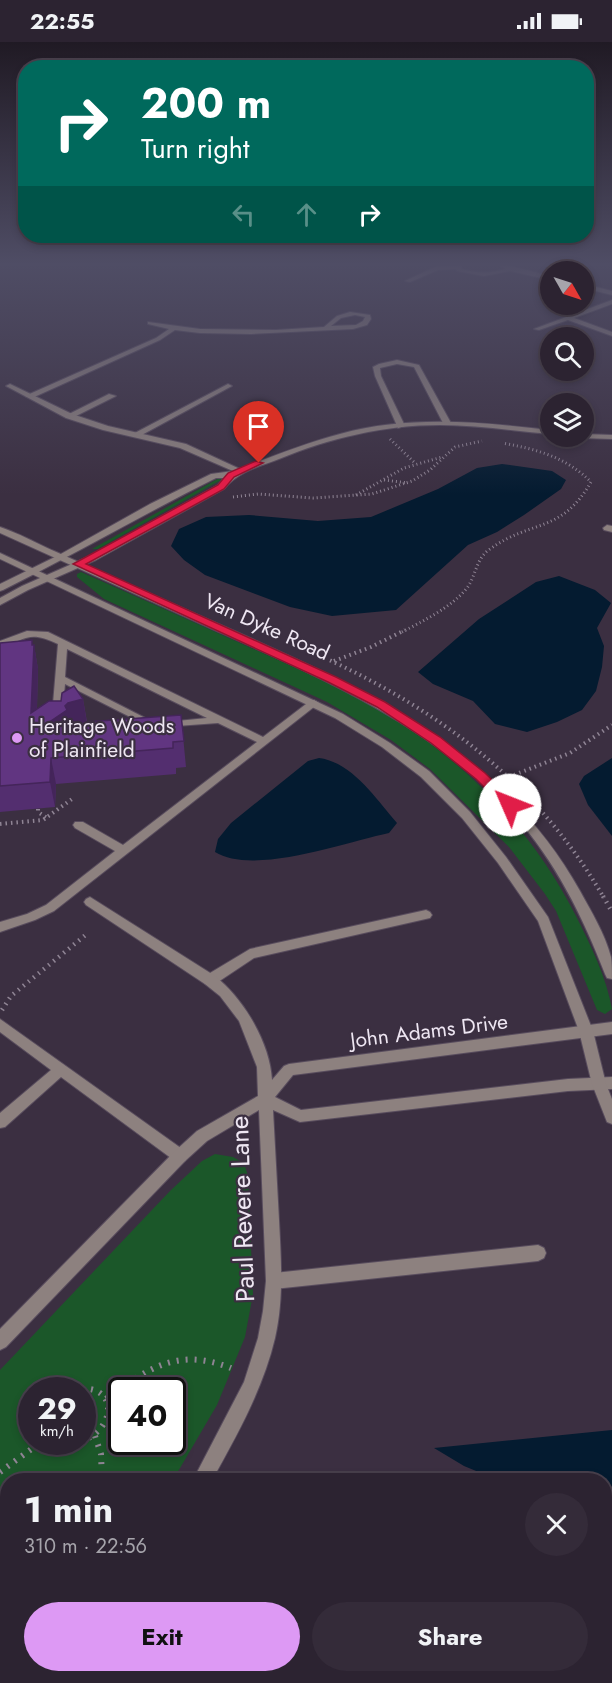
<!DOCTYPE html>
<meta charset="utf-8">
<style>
:root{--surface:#2c2331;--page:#342b39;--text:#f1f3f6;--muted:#a6a4ab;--line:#48404d;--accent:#dd99f4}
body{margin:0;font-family:Jost,sans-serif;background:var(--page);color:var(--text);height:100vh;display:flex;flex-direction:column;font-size:22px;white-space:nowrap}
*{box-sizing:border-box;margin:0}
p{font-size:20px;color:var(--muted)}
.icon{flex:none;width:33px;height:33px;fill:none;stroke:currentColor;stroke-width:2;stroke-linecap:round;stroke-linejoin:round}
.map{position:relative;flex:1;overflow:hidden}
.panel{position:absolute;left:0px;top:1431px;width:612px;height:210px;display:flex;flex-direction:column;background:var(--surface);border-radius:24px 24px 0 0;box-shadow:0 3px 9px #0003,0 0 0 2px var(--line)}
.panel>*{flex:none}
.hud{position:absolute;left:18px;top:18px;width:576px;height:183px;border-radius:24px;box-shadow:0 3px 9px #0003,0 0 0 2px var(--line);background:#00695c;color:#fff;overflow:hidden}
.needle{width:39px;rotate:129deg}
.buttons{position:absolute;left:540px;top:219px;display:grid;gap:12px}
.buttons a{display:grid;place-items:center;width:54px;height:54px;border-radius:50%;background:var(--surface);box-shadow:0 3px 9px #0003,0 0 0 2px var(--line);font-size:30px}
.speed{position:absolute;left:18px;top:1335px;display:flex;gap:12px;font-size:30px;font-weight:700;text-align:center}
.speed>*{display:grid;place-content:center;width:78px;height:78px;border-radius:50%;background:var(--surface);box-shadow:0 3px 9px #0003,0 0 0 2px var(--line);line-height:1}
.speed small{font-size:15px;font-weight:400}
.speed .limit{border:3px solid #111;border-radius:9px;background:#fff;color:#111}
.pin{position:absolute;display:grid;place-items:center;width:51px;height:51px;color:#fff;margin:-62px -26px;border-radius:50% 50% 50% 0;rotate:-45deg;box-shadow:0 0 6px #0007}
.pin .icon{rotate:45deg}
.me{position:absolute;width:66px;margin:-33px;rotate:314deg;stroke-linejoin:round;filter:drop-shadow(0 0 4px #0008)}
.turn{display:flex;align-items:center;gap:21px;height:126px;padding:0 24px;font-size:27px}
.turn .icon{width:78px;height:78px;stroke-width:2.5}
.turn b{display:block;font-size:42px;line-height:51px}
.lanes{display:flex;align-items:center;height:57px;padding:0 24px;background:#0003;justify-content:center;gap:30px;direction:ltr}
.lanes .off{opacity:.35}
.round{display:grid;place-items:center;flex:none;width:63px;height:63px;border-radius:32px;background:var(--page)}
.headline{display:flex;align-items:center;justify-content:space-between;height:102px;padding:0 24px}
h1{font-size:36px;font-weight:700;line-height:45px}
.button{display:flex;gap:12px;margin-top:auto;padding:12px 24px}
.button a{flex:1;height:69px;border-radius:36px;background:var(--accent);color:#111;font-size:24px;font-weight:700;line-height:69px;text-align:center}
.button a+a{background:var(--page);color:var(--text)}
.status{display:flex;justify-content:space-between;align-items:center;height:42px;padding:0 30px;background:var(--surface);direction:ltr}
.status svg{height:16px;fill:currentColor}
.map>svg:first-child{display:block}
.green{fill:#1b5729;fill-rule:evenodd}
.water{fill:#041b30}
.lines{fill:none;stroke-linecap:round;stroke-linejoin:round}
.service-casing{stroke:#584c5d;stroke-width:2}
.minor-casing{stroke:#584c5d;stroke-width:2}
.tertiary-casing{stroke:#584c5d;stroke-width:2}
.path-far3{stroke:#8f8494;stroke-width:3;stroke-dasharray:1 3;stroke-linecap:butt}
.path-far2{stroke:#8f8494;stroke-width:4;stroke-dasharray:1.5 4;stroke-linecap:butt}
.path-far1{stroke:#8f8494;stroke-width:4.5;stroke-dasharray:1.5 5;stroke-linecap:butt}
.path{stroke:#8f8494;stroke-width:6;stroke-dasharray:2 7;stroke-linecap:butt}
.service{fill:#8d817f;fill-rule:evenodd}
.minor{fill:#8d817f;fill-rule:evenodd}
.tertiary{fill:#8d817f;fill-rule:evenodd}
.wall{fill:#532e6f}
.shaded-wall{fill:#44255a}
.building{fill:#613581;stroke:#44255a;stroke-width:1.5}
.route{fill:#e11d48;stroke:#92132f;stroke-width:1.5}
.poi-dot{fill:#dd99f4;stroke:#3b2f41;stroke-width:2}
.labels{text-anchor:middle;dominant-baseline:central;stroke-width:4.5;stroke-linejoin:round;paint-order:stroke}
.street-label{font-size:21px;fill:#eee6f2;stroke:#3b2f41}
.poi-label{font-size:21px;fill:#eee6f2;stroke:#3b2f41;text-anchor:start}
.near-street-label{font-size:26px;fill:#eee6f2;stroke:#3b2f41}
</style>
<div class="status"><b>22:55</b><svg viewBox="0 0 49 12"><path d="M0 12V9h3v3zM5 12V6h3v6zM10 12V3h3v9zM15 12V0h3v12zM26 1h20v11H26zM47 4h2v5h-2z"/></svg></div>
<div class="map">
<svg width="612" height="1641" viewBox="0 0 612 1641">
<rect width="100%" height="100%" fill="#3b2f41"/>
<g class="green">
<path d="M219,436l4,1 -125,70h-6z"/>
<path d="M81,530c57,25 114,51 170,76 51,23 104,44 150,75 74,48 136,115 175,193 15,30 30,60 36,93l-7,5 -8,-4 -41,-99 -11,-17 -36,-47 -79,-78 -39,-29 -64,-38 -223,-103 -27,-22v-3z"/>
<path d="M215,1112l18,3 11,6 4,13 5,118 -8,43 -28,68 -44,75h-165v196h52l-5,7h-55v-313l170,-179 32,-30zM32,1348h50v52h-50zM122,1348h50v52h-50z"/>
</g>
<g class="water">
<path d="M502,422l50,7 14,9 -5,9 -37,26 -27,17 -29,13 -72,65 -64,6 -42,-9 -85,-32 -21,-15 -13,-14 8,-17 27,-12 43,-2 69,6 53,-4 67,-28 39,-21z"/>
<path d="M559,534l36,14 16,13 -14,25 7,18 -2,21 -6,24 -14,19 -25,12 -30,10 -32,-8 -22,-23 -40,-17 -15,-12 61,-53 57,-37z"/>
<path d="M319,716c33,4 57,41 78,65l-8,10c-43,9 -136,43 -174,19l3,-13 13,-16 77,-62z"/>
<path d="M612,716v78l-24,-31 -9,-21 5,-8z"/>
<path d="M612,1388v178l-7,-34 -1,-94h-106l-34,-14 -30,-18z"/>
</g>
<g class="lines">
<defs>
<g id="service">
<path d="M461,223l1,4c14,4 28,5 43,0l-5,-4h7l43,11v4l-40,-9 -26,5 -27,-5 -1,-2 -18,1 -28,12 -5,-1 30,-14z"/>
<path d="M584,242l28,7v4l-28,-7z"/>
<path d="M612,258v4l-38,14 38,14v4l-44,-16 -29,10 -5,-1z"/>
<path d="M350,270l20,3 1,4 -4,6 -14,4 -102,5 -51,-1 -25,-3 -15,10 -128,58 -7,-2 131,-58 13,-9 -21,-5v-2l52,7 76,1 48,-3 13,-11zM355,273l10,2 -2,4 -7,4 -25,1 10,-8z"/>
<path d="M397,318l22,5 32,58 -1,2 -7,-2 -29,-56 -17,-3 -17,4 1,8 24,50 -7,2 -23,-52 -2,-9 6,-3z"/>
<path d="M228,342l4,2 -2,1 -92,50 -7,-2z"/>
<path d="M109,352l7,2 -44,22 -7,-2z"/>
<path d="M607,483l5,1v6l-8,-2 -1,-2z"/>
<path d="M27,589l21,1 215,105 47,-36 4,-1 5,3 -265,208 -19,9 -35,12v-10l27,-8 19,-9 69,-54 -40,-23 -2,-3 2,-3h8l40,23 134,-103 -39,-19 -55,4 -1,-2 5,-3 40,-4 -140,-69 -2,28 92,47 -1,2h-8l-83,-42 -3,32 -5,3 -4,-1 -1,-2 6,-72c-29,-14 -31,-5 -58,4v-7z"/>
<path d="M426,868l4,2 2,3 -2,3 -176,40 -39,26 -5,1 -5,-1 -2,-4 2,-4 45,-27z"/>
<path d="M0,977l185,132 3,5 -3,5 -5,2 -5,-2 -114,-84 -56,50 -5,1v-15l51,-43 -51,-38z"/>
<path d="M538,1203l6,3 2,5 -2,5 -6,3 -264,28 -6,-2 -2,-6 2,-6 6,-2z"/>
<path d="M351,1634h20l-3,7h-20z"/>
<path d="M376,1634h29l3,7h-29z"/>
</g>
<g id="minor">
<path d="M10,342l62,30 36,12 78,18 54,25c33,-13 66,-26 100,-35 69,-19 140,-12 210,-4v4c-36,-3 -73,-9 -110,-9 -55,0 -110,13 -161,34 -21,8 -40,12 -55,30l-128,71 -68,30 -28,15v-7l22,-12 68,-30 128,-71 6,-7h-8c-72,36 -141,76 -213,112l-3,1v-7l59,-29 91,-51 61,-30 22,-3 -53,-23 -77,-18 -37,-12 -58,-31 -2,-1z"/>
<path d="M584,392l28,1v4l-31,-1z"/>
<path d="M90,855l125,79c29,23 55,67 57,104l12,-14 5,-2 323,-42v12l-319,41 -18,22 26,13 267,-31 44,-2v12l-44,2 -268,31 -27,-12c2,37 4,73 6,110 2,40 5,79 -4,118 -12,51 -38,97 -63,142h-19l51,-98 14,-44 5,-27 3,-30 -7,-171 -52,31 -22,20 -179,186 -6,3v-21l175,-178 22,-20 61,-35 -1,-29 -18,-46 -19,-25 -15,-12 -119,-79 -2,-3 2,-3z"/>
<path d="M76,1634h22l-3,7h-22z"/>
</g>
<g id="tertiary">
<path d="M0,485c18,6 36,16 54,24 36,16 72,32 108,48 158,71 329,132 418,292 11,20 25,43 31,66 1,6 1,15 1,22l-5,-1 -2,-4c-22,-57 -50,-114 -92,-160 -79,-87 -188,-135 -294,-182 -73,-33 -146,-66 -219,-99z"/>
<path d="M0,511l343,161 47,29 39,28 41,41 36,45 42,60 45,114 13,53 6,15v25l-5,-2 -15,-38 -13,-53 -41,-110 -40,-58 -36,-45 -41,-41 -39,-30 -47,-29 -335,-159z"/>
</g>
</defs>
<use href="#service" class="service-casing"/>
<use href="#minor" class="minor-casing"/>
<use href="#tertiary" class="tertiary-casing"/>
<g class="path-far3">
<path d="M390,397l26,25"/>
<path d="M384,438l24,3"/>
<path d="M356,453l48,-27 38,-11"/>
<path d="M233,455l25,-3 55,4 59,-4 40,-13 18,-11 25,-23 27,-6"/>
<path d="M402,590c21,-11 50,-25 65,-44 9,-12 9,-30 23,-39 42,-30 71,-15 101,-67 -25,-25 -55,-33 -89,-39"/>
</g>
<g class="path-far2">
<path d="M325,616c117,54 213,126 279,240"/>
<path d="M334,619l37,-14 34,-17"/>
<path d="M509,735l61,-24 42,-28"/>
<path d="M38,767v3l9,6"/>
<path d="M0,782l43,-4 29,-21"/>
</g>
<g class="path-far1">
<path d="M603,854l9,16"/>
<path d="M2,968l9,-14 77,-63"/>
</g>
<g class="path">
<path d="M73,1348c44,-10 46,37 9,51"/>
<path d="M106,1357c43,-31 71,-52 125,-31"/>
<path d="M95,1394l6,18 1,26"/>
<path d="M0,1430l41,-30"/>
<path d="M16,1641l4,-7"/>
</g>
<use href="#service" class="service"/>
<use href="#minor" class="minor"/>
<use href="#tertiary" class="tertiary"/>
</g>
<path class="wall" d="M0,601l34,2 4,24 -1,40 46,-10 4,23 94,-7 5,52 -10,1v6l-120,10 -1,23 -55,5z"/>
<g class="shaded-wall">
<path d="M32,598l1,9 1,-4 4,24 -2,69 -5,-25z"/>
<path d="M83,657l4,25 -42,1 23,-22z"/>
<path d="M51,716l5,26 -1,23 -5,-25z"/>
<path d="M95,1361l2,6 -1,10 -7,7 -7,3v-7z"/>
</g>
<g class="building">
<path d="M32,598v5h2l-3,68 18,-12h12l1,-8 12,-7 9,13 -15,4 -3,3 2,4 -22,15 136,-10 3,26 -11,1v6l-122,10 -1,24 -50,4v-143z"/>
<path d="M82,1350l9,3 4,8 -1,10 -7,8 -5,1z"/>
</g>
<linearGradient id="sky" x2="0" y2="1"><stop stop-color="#201a24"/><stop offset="0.49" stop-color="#4f4d65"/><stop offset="1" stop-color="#4f4d65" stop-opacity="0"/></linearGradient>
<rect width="612" height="453" fill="url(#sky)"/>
<path class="route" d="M256,419l7,2 -29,14 -10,12 -138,75 250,113 49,25 55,35 45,36 30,29 1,3 -1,3h-10l-29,-29 -45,-36 -54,-36 -49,-25 -255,-118 145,-79 10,-12z"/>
<circle class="poi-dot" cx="17" cy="696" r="6"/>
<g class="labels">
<g class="street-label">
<text transform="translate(267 585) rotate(24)">Van Dyke Road</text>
<text transform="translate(429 989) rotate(-7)">John Adams Drive</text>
</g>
<g class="poi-label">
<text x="29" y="684">Heritage Woods<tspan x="29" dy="24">of Plainfield</tspan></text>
</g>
<g class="near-street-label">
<text transform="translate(242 1167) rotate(-92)">Paul Revere Lane</text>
</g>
</g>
</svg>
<div class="buttons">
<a><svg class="needle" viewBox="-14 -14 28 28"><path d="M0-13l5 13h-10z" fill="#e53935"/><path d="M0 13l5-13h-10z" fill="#a6a4ab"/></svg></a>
<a><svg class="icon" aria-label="search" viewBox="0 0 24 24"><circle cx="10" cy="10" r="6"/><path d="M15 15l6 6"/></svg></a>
<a><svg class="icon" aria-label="layers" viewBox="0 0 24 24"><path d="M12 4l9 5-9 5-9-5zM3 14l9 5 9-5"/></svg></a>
</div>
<div class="speed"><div>29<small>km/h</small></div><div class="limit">40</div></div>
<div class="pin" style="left:259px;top:421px;background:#d93025"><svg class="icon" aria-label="arrive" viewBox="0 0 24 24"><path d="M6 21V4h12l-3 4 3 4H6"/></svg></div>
<svg class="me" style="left:510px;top:763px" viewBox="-20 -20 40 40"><circle r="19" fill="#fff"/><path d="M0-13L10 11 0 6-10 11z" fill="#e11d48"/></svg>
<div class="hud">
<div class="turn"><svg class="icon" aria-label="right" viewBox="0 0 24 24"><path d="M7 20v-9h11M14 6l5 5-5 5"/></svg><div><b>200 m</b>Turn right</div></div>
<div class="lanes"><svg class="icon off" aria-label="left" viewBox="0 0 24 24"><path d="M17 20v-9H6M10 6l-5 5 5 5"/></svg><svg class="icon off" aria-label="ahead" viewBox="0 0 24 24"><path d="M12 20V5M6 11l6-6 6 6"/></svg><svg class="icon" aria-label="right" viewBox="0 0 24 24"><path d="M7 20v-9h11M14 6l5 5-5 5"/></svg></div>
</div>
<section class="panel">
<div class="headline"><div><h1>1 min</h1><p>310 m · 22:56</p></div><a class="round"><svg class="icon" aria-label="close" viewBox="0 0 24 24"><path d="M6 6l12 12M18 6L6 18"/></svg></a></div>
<div class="button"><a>Exit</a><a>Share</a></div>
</section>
</div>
